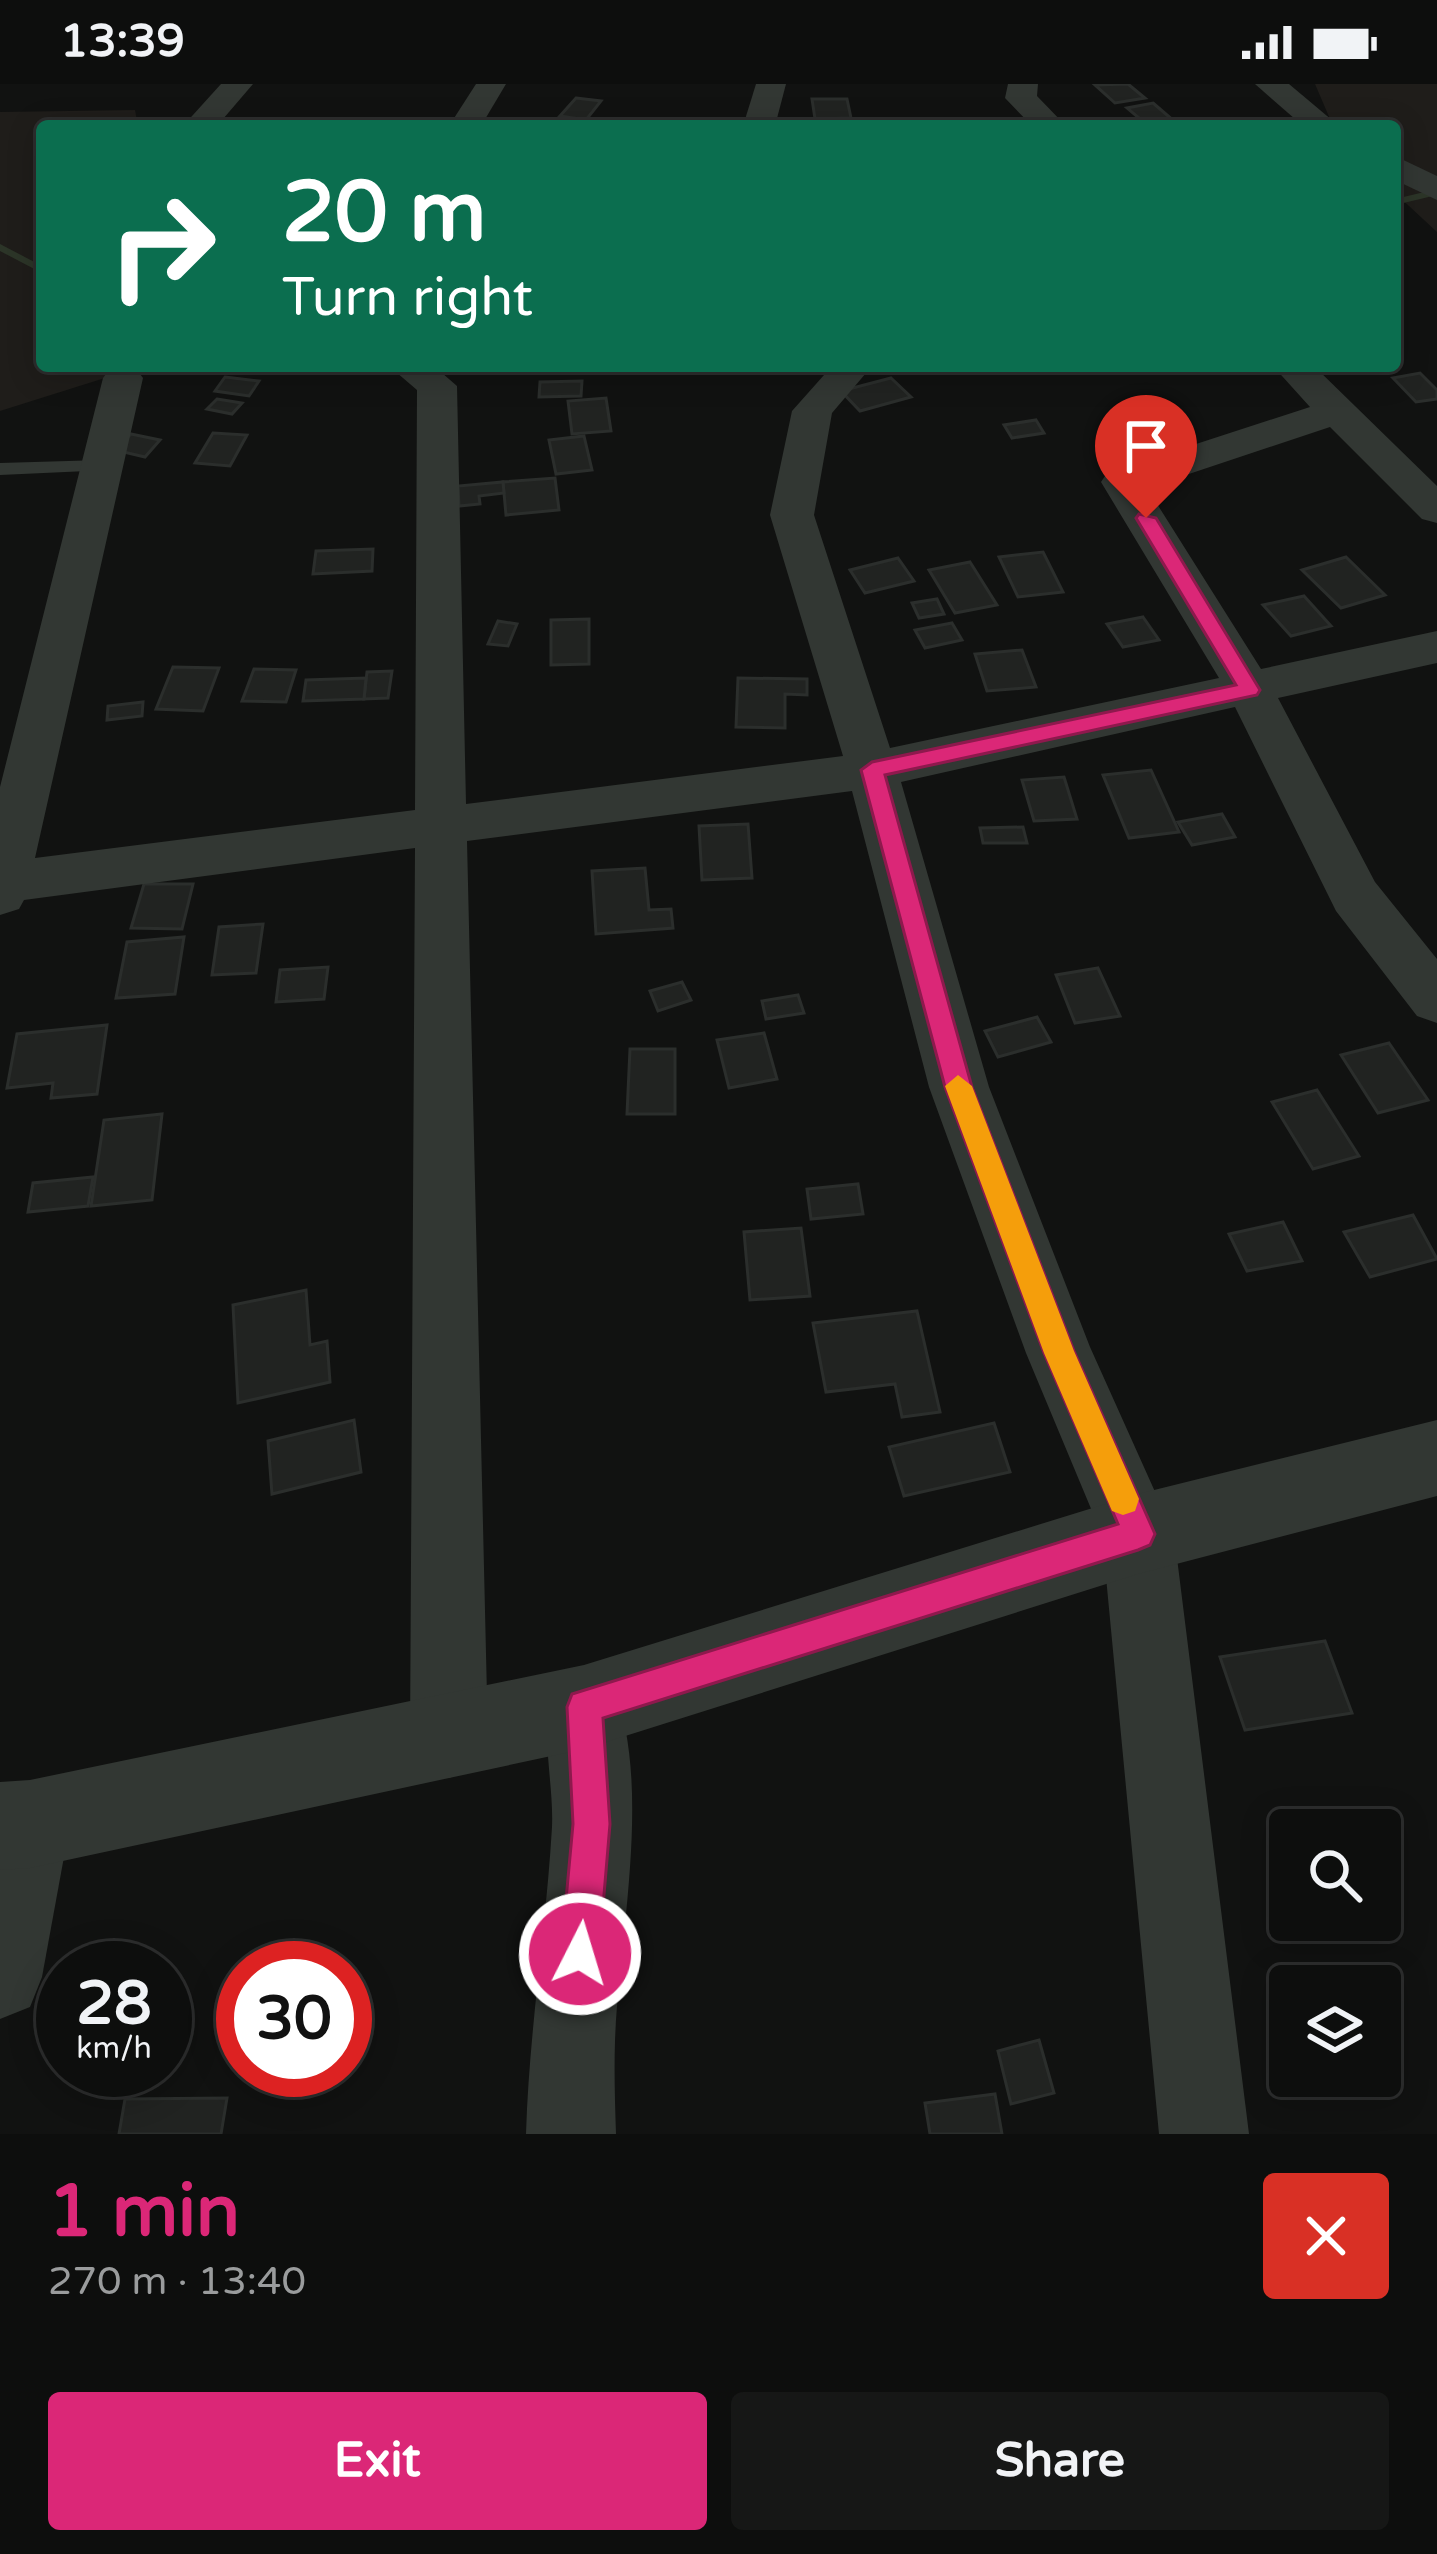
<!DOCTYPE html>
<meta charset="utf-8">
<style>
:root{--surface:#0d0e0d;--page:#161716;--text:#f1f3f6;--muted:#9a9c9d;--line:#2d2e2e;--accent:#db2777}
body{margin:0;font-family:"Varela Round",sans-serif;background:var(--page);color:var(--text);height:100vh;display:flex;flex-direction:column;font-size:45px;white-space:nowrap}
*{box-sizing:border-box;margin:0}
p{font-size:39px;color:var(--muted)}
.icon{flex:none;width:66px;height:66px;fill:none;stroke:currentColor;stroke-width:2;stroke-linecap:round;stroke-linejoin:round}
.map{position:relative;height:2050px;overflow:hidden}
.sheet{display:flex;flex-direction:column;background:var(--surface);flex:1}
.sheet>*{flex:none}
.guide{position:absolute;left:36px;top:36px;width:1365px;height:252px;border-radius:12px;box-shadow:0 6px 30px #0003,0 0 0 3px var(--line);background:#0b6e4f;color:#fff;overflow:hidden}
.fabs{position:absolute;left:1269px;top:1725px;display:grid;gap:24px}
.fabs a{display:grid;place-items:center;width:132px;height:132px;border-radius:12px;background:var(--surface);box-shadow:0 6px 30px #0003,0 0 0 3px var(--line);font-size:60px}
.speed{position:absolute;left:36px;top:1857px;display:flex;gap:24px;font-size:60px;font-weight:700;text-align:center}
.speed>*{display:grid;place-content:center;width:156px;height:156px;border-radius:50%;background:var(--surface);box-shadow:0 6px 30px #0003,0 0 0 3px var(--line);line-height:1}
.speed small{font-size:30px;font-weight:400}
.speed .limit{border:18px solid #d22;background:#fff;color:#111}
.pin{position:absolute;display:grid;place-items:center;width:102px;height:102px;color:#fff;margin:-123px -51px;border-radius:50% 50% 50% 0;rotate:-45deg;box-shadow:0 0 12px #0007}
.pin .icon{rotate:45deg}
.me{position:absolute;width:132px;margin:-66px;rotate:5deg;stroke-linejoin:round;filter:drop-shadow(0 0 9px #0008)}
.turn{display:flex;align-items:center;gap:42px;height:252px;padding:0 48px;font-size:54px}
.turn .icon{width:156px;height:156px;stroke-width:2.5}
.turn b{display:block;font-size:84px;line-height:102px}
.round{display:grid;place-items:center;flex:none;width:126px;height:126px;border-radius:12px;background:var(--page)}
.head{display:flex;align-items:center;justify-content:space-between;height:204px;padding:0 48px}
h1{font-size:72px;font-weight:700;line-height:90px;color:var(--accent)}
.button{display:flex;gap:24px;margin-top:auto;padding:24px 48px}
.button a{flex:1;height:138px;border-radius:12px;background:var(--accent);color:#fff;font-size:48px;font-weight:700;line-height:138px;text-align:center}
.button a+a{background:var(--page);color:var(--text)}
.status{display:flex;justify-content:space-between;align-items:center;height:84px;padding:0 60px;background:var(--surface);direction:ltr}
.status svg{height:33px;fill:currentColor}
.map>svg:first-child{display:block}
.green{fill:#1f1d1a}
.lines{fill:none;stroke-linecap:round;stroke-linejoin:round}
.stream{fill:#2c3528;fill-rule:evenodd}
.building{fill:#212321;stroke:#2b2e2c;stroke-width:3}
.service{fill:#323733;fill-rule:evenodd}
.minor{fill:#323733;fill-rule:evenodd}
.tertiary{fill:#323733;fill-rule:evenodd}
.route{fill:#db2777;stroke:#8e194d;stroke-width:3}
.slow{fill:#f59e0b}
</style>
<div class="status"><b>13:39</b><svg viewBox="0 0 49 12"><path d="M0 12V9h3v3zM5 12V6h3v6zM10 12V3h3v9zM15 12V0h3v12zM26 1h20v11H26zM47 4h2v5h-2z"/></svg></div>
<div class="map">
<svg width="1437" height="2050" viewBox="0 0 1437 2050">
<rect width="100%" height="100%" fill="#111211"/>
<g class="green">
<path d="M1315,0h122v148l-42,-39v-67h-62z"/>
<path d="M135,26l3,16h-96v240h101l-143,45v-299z"/>
</g>
<g class="lines">
<g class="stream">
<path d="M1437,105v6l-42,10v-6z"/>
<path d="M0,160l42,22v7l-42,-22z"/>
</g>
</g>
<g class="building">
<path d="M1128,0l17,14 -30,5 -20,-18z"/>
<path d="M576,14l25,3 -15,19 -26,-4z"/>
<path d="M812,15h35l4,19 -36,1z"/>
<path d="M1153,19l21,18 -27,4 -20,-17z"/>
<path d="M1420,289l17,17v9l-21,3 -23,-24z"/>
<path d="M225,293l34,4 -10,15 -34,-5z"/>
<path d="M891,294l20,19 -51,14 -19,-20z"/>
<path d="M582,297l-1,15 -42,1 1,-15z"/>
<path d="M606,314l5,33 -39,3 -4,-33z"/>
<path d="M217,315l25,4 -10,11 -25,-5z"/>
<path d="M1036,336l8,13 -32,5 -8,-13z"/>
<path d="M213,349l34,2 -17,31 -35,-3z"/>
<path d="M131,350l29,6 -15,17 -30,-7z"/>
<path d="M584,352l8,34 -36,4 -7,-34z"/>
<path d="M555,394l4,32 -53,5 -3,-33z"/>
<path d="M503,398l1,11 -25,3 1,8 -21,2 -1,-20z"/>
<path d="M373,465l-1,22 -59,3 3,-23z"/>
<path d="M1043,468l20,40 -45,5 -19,-40z"/>
<path d="M1346,473l39,38 -44,13 -39,-38z"/>
<path d="M898,474l16,23 -49,12 -15,-23z"/>
<path d="M970,478l27,43 -42,8 -26,-43z"/>
<path d="M1304,512l27,30 -40,10 -28,-31z"/>
<path d="M937,515l7,15 -25,4 -7,-15z"/>
<path d="M1143,533l16,23 -36,7 -16,-23z"/>
<path d="M589,535v45l-38,1v-45z"/>
<path d="M498,537l19,3 -9,22 -20,-2z"/>
<path d="M952,539l10,17 -37,8 -10,-18z"/>
<path d="M1022,566l14,37 -49,4 -12,-37z"/>
<path d="M173,583l46,1 -16,43 -47,-2z"/>
<path d="M254,585l42,1 -10,32 -44,-1z"/>
<path d="M392,587l-4,27 -24,1 3,-27z"/>
<path d="M366,594l-2,21 -61,2 3,-21z"/>
<path d="M738,594l69,1v16l-22,-1v34l-49,-1z"/>
<path d="M143,618l-1,14 -35,4 1,-14z"/>
<path d="M1151,686l28,62 -50,6 -26,-63z"/>
<path d="M1064,693l13,42 -43,2 -12,-41z"/>
<path d="M1222,730l13,23 -43,8 -14,-23z"/>
<path d="M748,740l4,54 -50,2 -3,-54z"/>
<path d="M1023,743l4,16h-44l-3,-15z"/>
<path d="M645,784l4,42 22,-1 2,19 -77,6 -4,-63z"/>
<path d="M144,800h49l-11,45 -51,-1z"/>
<path d="M263,840l-7,49 -44,2 7,-48z"/>
<path d="M184,853l-9,57 -59,4 11,-56z"/>
<path d="M328,883l-4,32 -48,3 4,-32z"/>
<path d="M1098,884l22,48 -45,7 -19,-48z"/>
<path d="M682,898l9,18 -33,11 -8,-20z"/>
<path d="M798,911l6,18 -38,6 -4,-18z"/>
<path d="M1037,933l14,25 -53,15 -13,-26z"/>
<path d="M107,941l-10,69 -46,4 2,-15 -46,5 10,-54z"/>
<path d="M764,949l13,46 -48,9 -12,-48z"/>
<path d="M1389,959l39,57 -50,13 -37,-58z"/>
<path d="M630,965h45v65h-48z"/>
<path d="M1317,1006l42,66 -46,13 -41,-67z"/>
<path d="M162,1030l-10,86 -61,6 13,-86z"/>
<path d="M93,1093l-5,29 -60,6 5,-29z"/>
<path d="M858,1100l5,30 -52,5 -4,-30z"/>
<path d="M1413,1131l24,44 -67,18 -26,-45z"/>
<path d="M1283,1138l19,39 -55,10 -18,-37z"/>
<path d="M801,1144l9,68 -60,4 -6,-68z"/>
<path d="M306,1206l4,55 17,-4 3,41 -92,21 -5,-98z"/>
<path d="M917,1227l23,101 -38,5 -7,-33 -69,8 -13,-69z"/>
<path d="M354,1336l7,52 -89,22 -4,-53z"/>
<path d="M994,1339l16,49 -106,24 -15,-49z"/>
<path d="M1325,1557l27,72 -107,17 -25,-73z"/>
<path d="M1039,1956l15,53 -43,11 -13,-53z"/>
<path d="M995,2010l7,40h-72l-5,-31z"/>
<path d="M227,2014l-6,36h-102l6,-35z"/>
</g>
<g class="lines">
<path class="service" d="M102,376l10,6 -3,4 -109,5v-12z"/>
<g class="minor">
<path d="M221,0h32l-36,42h-34z"/>
<path d="M476,0h30l-25,42h-32z"/>
<path d="M756,0h30l-11,42h-32z"/>
<path d="M1008,0h30l-1,12 29,30h-34l-27,-28z"/>
<path d="M1255,0h34l50,42h-36z"/>
<path d="M1395,72l42,20v24l-42,-20z"/>
<path d="M123,282l14,4 6,8 -108,480 380,-48 2,-420 -28,-24h45l23,20 9,418 377,-48 -73,-241 22,-104 40,-45h40l-40,47 -18,102 76,233 329,-70 -118,-196 6,-9 203,-66 -37,-41h41l123,120v37l-15,-4 -92,-92 -183,61 114,181 176,-38v32l-159,35 97,184 62,77v64l-20,-7 -81,-105 -101,-204 -334,75 88,305 101,260 84,187 75,600h-90l-57,-599 -76,-182 -97,-266 -77,-296 -385,50 21,898 -11,28 -28,11 -28,-11 -11,-28 5,-891 -391,52 -5,9 -19,6v-128l103,-409 6,-8z"/>
<path d="M584,1585l27,11c43,102 8,252 4,361 -1,31 0,62 1,93h-90c3,-103 20,-204 26,-307 2,-50 -15,-100 5,-147z"/>
<path d="M30,1700l28,12 12,28 -28,153 -12,30 -30,12v-219z"/>
</g>
<path class="tertiary" d="M1437,1336v76l-299,78 -554,175 -554,119 -30,2v-88l30,-2 554,-115 554,-171z"/>
</g>
<path class="route" d="M1139,430l17,4 104,172 -3,5 -372,80 87,312 102,264 81,183 -5,11 -12,5 -535,168 7,106 -11,130 -6,14 -13,5 -14,-5 -5,-14 12,-130 -6,-117 5,-13 546,-170 -74,-171 -99,-266 -84,-317 11,-8 364,-77 -100,-167z"/>
<path class="slow" d="M958,991l14,11 102,265 65,148 -4,12 -12,4 -11,-4 -68,-158 -99,-267z"/>
</svg>
<div class="fabs">
<a><svg class="icon" aria-label="search" viewBox="0 0 24 24"><circle cx="10" cy="10" r="6"/><path d="M15 15l6 6"/></svg></a>
<a><svg class="icon" aria-label="layers" viewBox="0 0 24 24"><path d="M12 4l9 5-9 5-9-5zM3 14l9 5 9-5"/></svg></a>
</div>
<div class="speed"><div>28<small>km/h</small></div><div class="limit">30</div></div>
<div class="pin" style="left:1146px;top:434px;background:#d93025"><svg class="icon" aria-label="arrive" viewBox="0 0 24 24"><path d="M6 21V4h12l-3 4 3 4H6"/></svg></div>
<svg class="me" style="left:580px;top:1870px" viewBox="-20 -20 40 40"><circle r="17" fill="#db2777" stroke="#fff" stroke-width="3"/><path d="M0-11L8 9 0 5-8 9z" fill="#fff"/></svg>
<div class="guide">
<div class="turn"><svg class="icon" aria-label="right" viewBox="0 0 24 24"><path d="M7 20v-9h11M14 6l5 5-5 5"/></svg><div><b>20 m</b>Turn right</div></div>
</div>
</div>
<section class="sheet">
<div class="head"><div><h1>1 min</h1><p>270 m · 13:40</p></div><a class="round" style="background:#d93025;color:#fff"><svg class="icon" aria-label="close" viewBox="0 0 24 24"><path d="M6 6l12 12M18 6L6 18"/></svg></a></div>
<div class="button"><a>Exit</a><a>Share</a></div>
</section>
